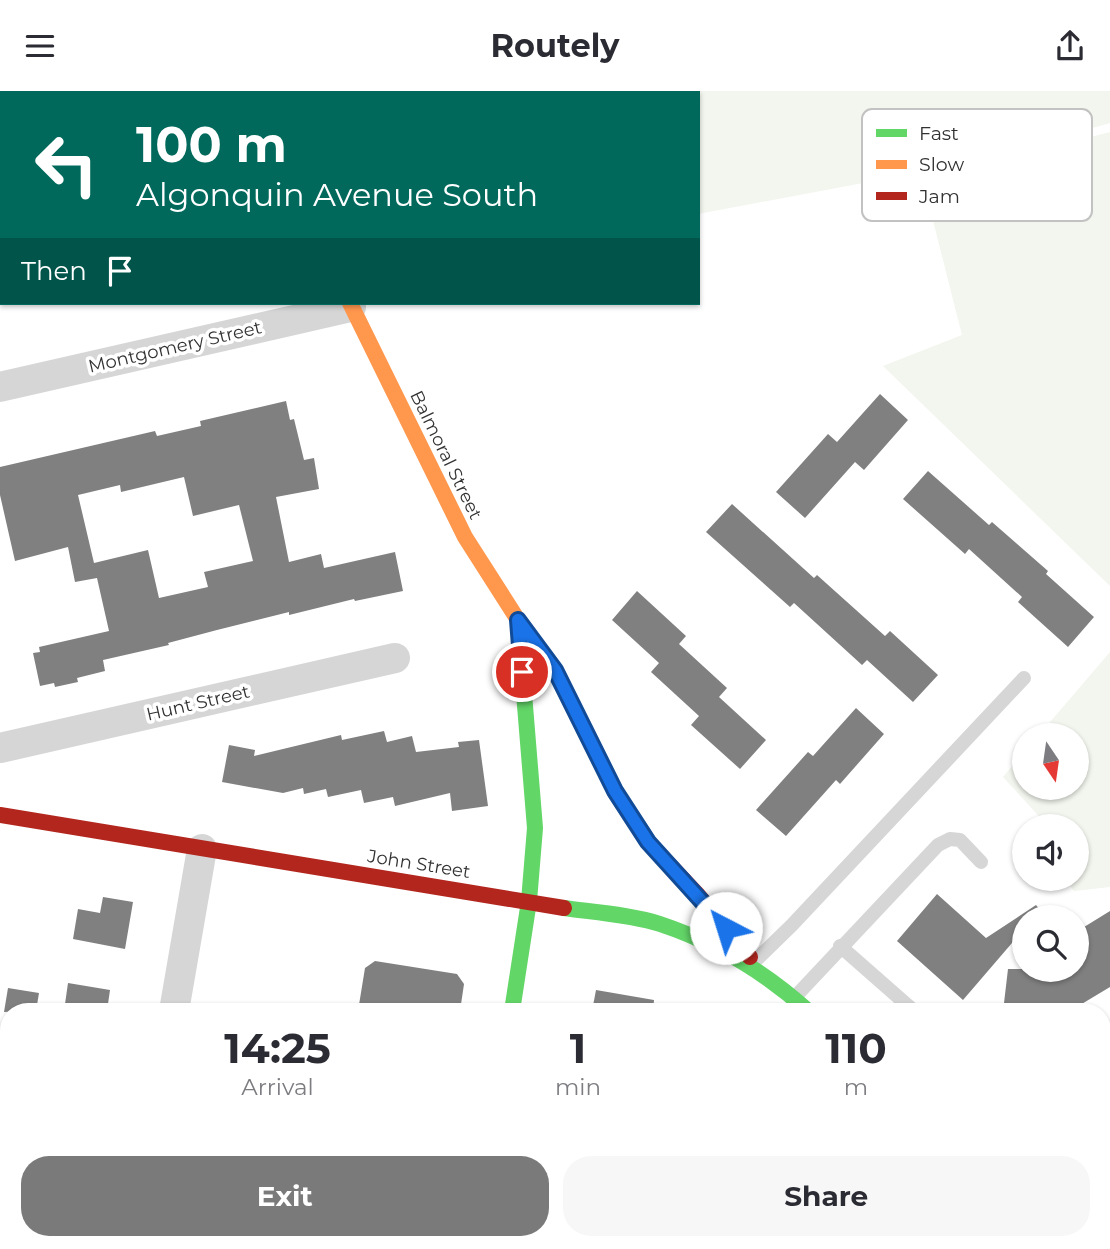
<!DOCTYPE html>
<style>
:root{--surface:#fff;--page:#f7f7f7;--text:#2b2b33;--muted:#7c7c81;--accent:#7a7a7a}
body{margin:0;font-family:Montserrat,sans-serif;background:var(--page);color:var(--text);height:100vh;display:flex;flex-direction:column;font-size:26px;white-space:nowrap}
*{box-sizing:border-box;margin:0}
p{font-size:23px;color:var(--muted)}
.icon{flex:none;width:38px;height:38px;fill:none;stroke:currentColor;stroke-width:2;stroke-linecap:round;stroke-linejoin:round}
.map{position:relative;flex:1;overflow:hidden}
.sheet{position:absolute;left:0px;top:912px;width:1111px;height:247px;display:flex;flex-direction:column;background:var(--surface);border-radius:28px 28px 0 0;box-shadow:0 2px 5px #0004}
.sheet>*{flex:none}
.guide{position:absolute;left:0px;top:0px;width:700px;height:214px;box-shadow:0 2px 5px #0004;background:#00695c;color:#fff;overflow:hidden}
.needle{width:46px;rotate:167deg}
.fabs{position:absolute;left:1012px;top:632px;display:grid;gap:14px}
.fabs a{display:grid;place-items:center;width:77px;height:77px;border-radius:50%;background:var(--surface);box-shadow:0 2px 5px #0004;font-size:35px}
.pin{position:absolute;display:grid;place-items:center;width:60px;height:60px;color:#fff;margin:-30px;border:4px solid #fff;border-radius:50%;box-shadow:0 2px 7px #0007}
.me{position:absolute;width:77px;margin:-38px;rotate:320deg;stroke-linejoin:round;filter:drop-shadow(0 0 5px #0008)}
.turn{display:flex;align-items:center;gap:24px;height:147px;padding:0 21px;font-size:32px}
.turn .icon{width:91px;height:91px;stroke-width:2.5}
.turn b{display:block;font-size:49px;line-height:60px}
.then{display:flex;align-items:center;height:66px;padding:0 21px;background:#0003;gap:14px;font-size:26px}
.eta{display:flex;justify-content:space-evenly;align-items:center;height:119px;text-align:center}
.eta b{font-size:42px;font-weight:700;line-height:49px}
.primary-button{display:flex;gap:14px;margin-top:auto;padding:14px 21px}
.primary-button a{flex:1;height:80px;border-radius:28px;background:var(--accent);color:#fff;font-size:28px;font-weight:700;line-height:80px;text-align:center}
.primary-button a+a{background:var(--page);color:var(--text)}
header{display:flex;justify-content:space-between;align-items:center;height:91px;padding:0 21px;background:var(--surface);font-size:32px;font-weight:700}
.map>svg:first-child{display:block}
.green{fill:#f2f6ee}
.building{fill:#808080;fill-rule:evenodd}
.lines{fill:none;stroke-linecap:round;stroke-linejoin:round}
.lane{stroke:#d6d6d6;stroke-width:14}
.street{stroke:#d6d6d6;stroke-width:30}
.fast{stroke:#63d668;stroke-width:16}
.slow{stroke:#ff974d;stroke-width:16}
.jam{stroke:#b3261e;stroke-width:16}
.route-casing{stroke:#114b97;stroke-width:18}
.route{stroke:#1a73e8;stroke-width:12}
.labels{text-anchor:middle;dominant-baseline:central;stroke-width:7;stroke-linejoin:round;paint-order:stroke}
.street-label{font-size:18px;fill:#323232;stroke:#fff}
.key{fill:#fff;stroke:#c2c2c2;stroke-width:2}
.key-label{font-size:19px;fill:#323232}
</style>
<header><svg class="icon" aria-label="menu" viewBox="0 0 24 24"><path d="M4 6h16M4 12h16M4 18h16"/></svg>Routely<svg class="icon" aria-label="share" viewBox="0 0 24 24"><path d="M12 15V3M7 8l5-5 5 5M5 13v7h14v-7"/></svg></header>
<div class="map">
<svg width="1110" height="1158" viewBox="0 0 1110 1158">
<rect width="100%" height="100%" fill="#fff"/>
<g class="green">
<path d="M341,0h769v32l-146,41 -266,50v-121z"/>
<path d="M1110,41v454l-227,-220 79,-31 -39,-154z"/>
<path d="M1110,561v235l-36,4 -9,-12h11v-53h-28l-45,-49 21,-25v35h52v-52h-37z"/>
</g>
<g class="building">
<path d="M880,303l28,26 -44,50 -9,-8 -50,56 -29,-26 52,-58 9,8z"/>
<path d="M286,310l4,19 4,-1 10,41 10,-2 5,31 -43,8 13,65 32,-8 3,14 71,-16 8,39 -48,10 -1,-2 -65,16v-3l-72,18 -49,13 1,2 -66,15 2,11 -28,7 1,4 -23,5 -1,-4 -14,3 -7,-33 7,-1 -1,-5 70,-16 -12,-53 -22,4 -7,-35 -53,14 -15,-66v-28l155,-36 2,5 44,-10 -1,-5zM184,386l9,39 46,-11 14,56 -49,11 4,15 -49,11 -11,-48 -54,13 -16,-68 42,-10 1,7z"/>
<path d="M928,380l61,54 3,-3 56,49 -2,3 48,43 -26,30 -50,-45 4,-5 -53,-48 -4,5 -62,-55z"/>
<path d="M732,413l82,74 3,-3 68,61 5,-5 48,44 -25,27 -46,-42 -5,5 -68,-62 -4,4 -84,-75z"/>
<path d="M637,500l49,45 -7,8 48,44 -8,9 47,43 -26,29 -49,-44 8,-9 -48,-44 8,-9 -47,-43z"/>
<path d="M856,617l28,26 -44,50 -4,-4 -50,56 -30,-26 52,-58 5,4z"/>
<path d="M384,640l3,11 25,-6 4,16 43,-5 -1,-5 21,-2 9,66 -36,5 -2,-18 -55,13 -2,-9 -29,6 -3,-13 -33,7 -2,-8 -22,5 -1,-6 -20,5 -61,-11 7,-37 26,5 -1,6 87,-21 1,5z"/>
<path d="M937,803l49,44 50,-33 4,5 -6,7h-10v12l-61,71 -66,-59z"/>
<path d="M103,806l30,5 -8,47 -52,-10 5,-30 22,4z"/>
<path d="M1110,820v76l-40,24h-60l-6,-8 4,-34h68v-37z"/>
<path d="M375,870l82,13 7,10 -4,27h-102l7,-43z"/>
<path d="M68,892l42,7 -3,21h-43z"/>
<path d="M8,897l31,5 -3,18 -32,1z"/>
<path d="M596,899l58,10 -1,11h-61z"/>
</g>
<g class="lines">
<g class="lane">
<path d="M840,855l74,65"/>
<path d="M755,870l37,-36 232,-247"/>
<path d="M794,907l144,-153 12,-6 10,1 21,22"/>
<path d="M1102,985l8,-6"/>
</g>
<g class="street">
<path d="M0,296l351,-80"/>
<path d="M0,657l395,-90"/>
<path d="M174,920l28,-162"/>
<path d="M136,1158l1,-8"/>
<path d="M864,1158l7,-8"/>
</g>
<g class="fast">
<path d="M564,817c29,4 69,7 96,16 57,19 104,47 148,87"/>
<path d="M512,920l17,-110 6,-73 -17,-208"/>
<path d="M474,1158l1,-8"/>
</g>
<path class="slow" d="M350,212l115,234 53,83 37,50 47,95"/>
<g class="jam">
<path d="M286,0v2"/>
<path d="M602,674l13,26 33,51 49,52 53,63"/>
<path d="M0,724l564,93"/>
<path d="M1059,1150l9,8"/>
</g>
</g>
<g class="lines">
<defs>
<path id="route" d="M522,581l-4,-52 37,50 60,121 33,51 78,86"/>
</defs>
<use href="#route" class="route-casing"/>
<use href="#route" class="route"/>
</g>
<g class="labels">
<g class="street-label">
<text transform="translate(175 256) rotate(-13)">Montgomery Street</text>
<text transform="translate(446 364) rotate(64)">Balmoral Street</text>
<text transform="translate(198 612) rotate(-13)">Hunt Street</text>
<text transform="translate(419 773) rotate(9)">John Street</text>
</g>
</g>
<rect x="862" y="18" width="230" height="112" rx="10" class="key"/>
<rect x="876" y="38" width="31" height="8" fill="#63d668"/>
<rect x="876" y="69" width="31" height="9" fill="#ff974d"/>
<rect x="876" y="101" width="31" height="8" fill="#b3261e"/>
<g class="key-label">
<text x="919" y="49">Fast</text>
<text x="919" y="80">Slow</text>
<text x="919" y="112">Jam</text>
</g>
</svg>
<div class="fabs">
<a><svg class="needle" viewBox="-14 -14 28 28"><path d="M0-13l5 13h-10z" fill="#e53935"/><path d="M0 13l5-13h-10z" fill="#7c7c81"/></svg></a>
<a><svg class="icon" aria-label="sound" viewBox="0 0 24 24"><path d="M4 9h4l5-4v14l-5-4H4zM17 9q2 3 0 6"/></svg></a>
<a><svg class="icon" aria-label="search" viewBox="0 0 24 24"><circle cx="10" cy="10" r="6"/><path d="M15 15l6 6"/></svg></a>
</div>
<div class="pin" style="left:522px;top:581px;background:#d93025"><svg class="icon" aria-label="arrive" viewBox="0 0 24 24"><path d="M6 21V4h12l-3 4 3 4H6"/></svg></div>
<svg class="me" style="left:726px;top:837px" viewBox="-20 -20 40 40"><circle r="19" fill="#fff"/><path d="M0-13L10 11 0 6-10 11z" fill="#1a73e8"/></svg>
<div class="guide">
<div class="turn"><svg class="icon" aria-label="left" viewBox="0 0 24 24"><path d="M17 20v-9H6M10 6l-5 5 5 5"/></svg><div><b>100 m</b>Algonquin Avenue South</div></div>
<div class="then">Then<svg class="icon" aria-label="arrive" viewBox="0 0 24 24"><path d="M6 21V4h12l-3 4 3 4H6"/></svg></div>
</div>
<section class="sheet">
<div class="eta">
<div><b>14:25</b><p>Arrival</p></div>
<div><b>1</b><p>min</p></div>
<div><b>110</b><p>m</p></div>
</div>
<div class="primary-button"><a>Exit</a><a>Share</a></div>
</section>
</div>
